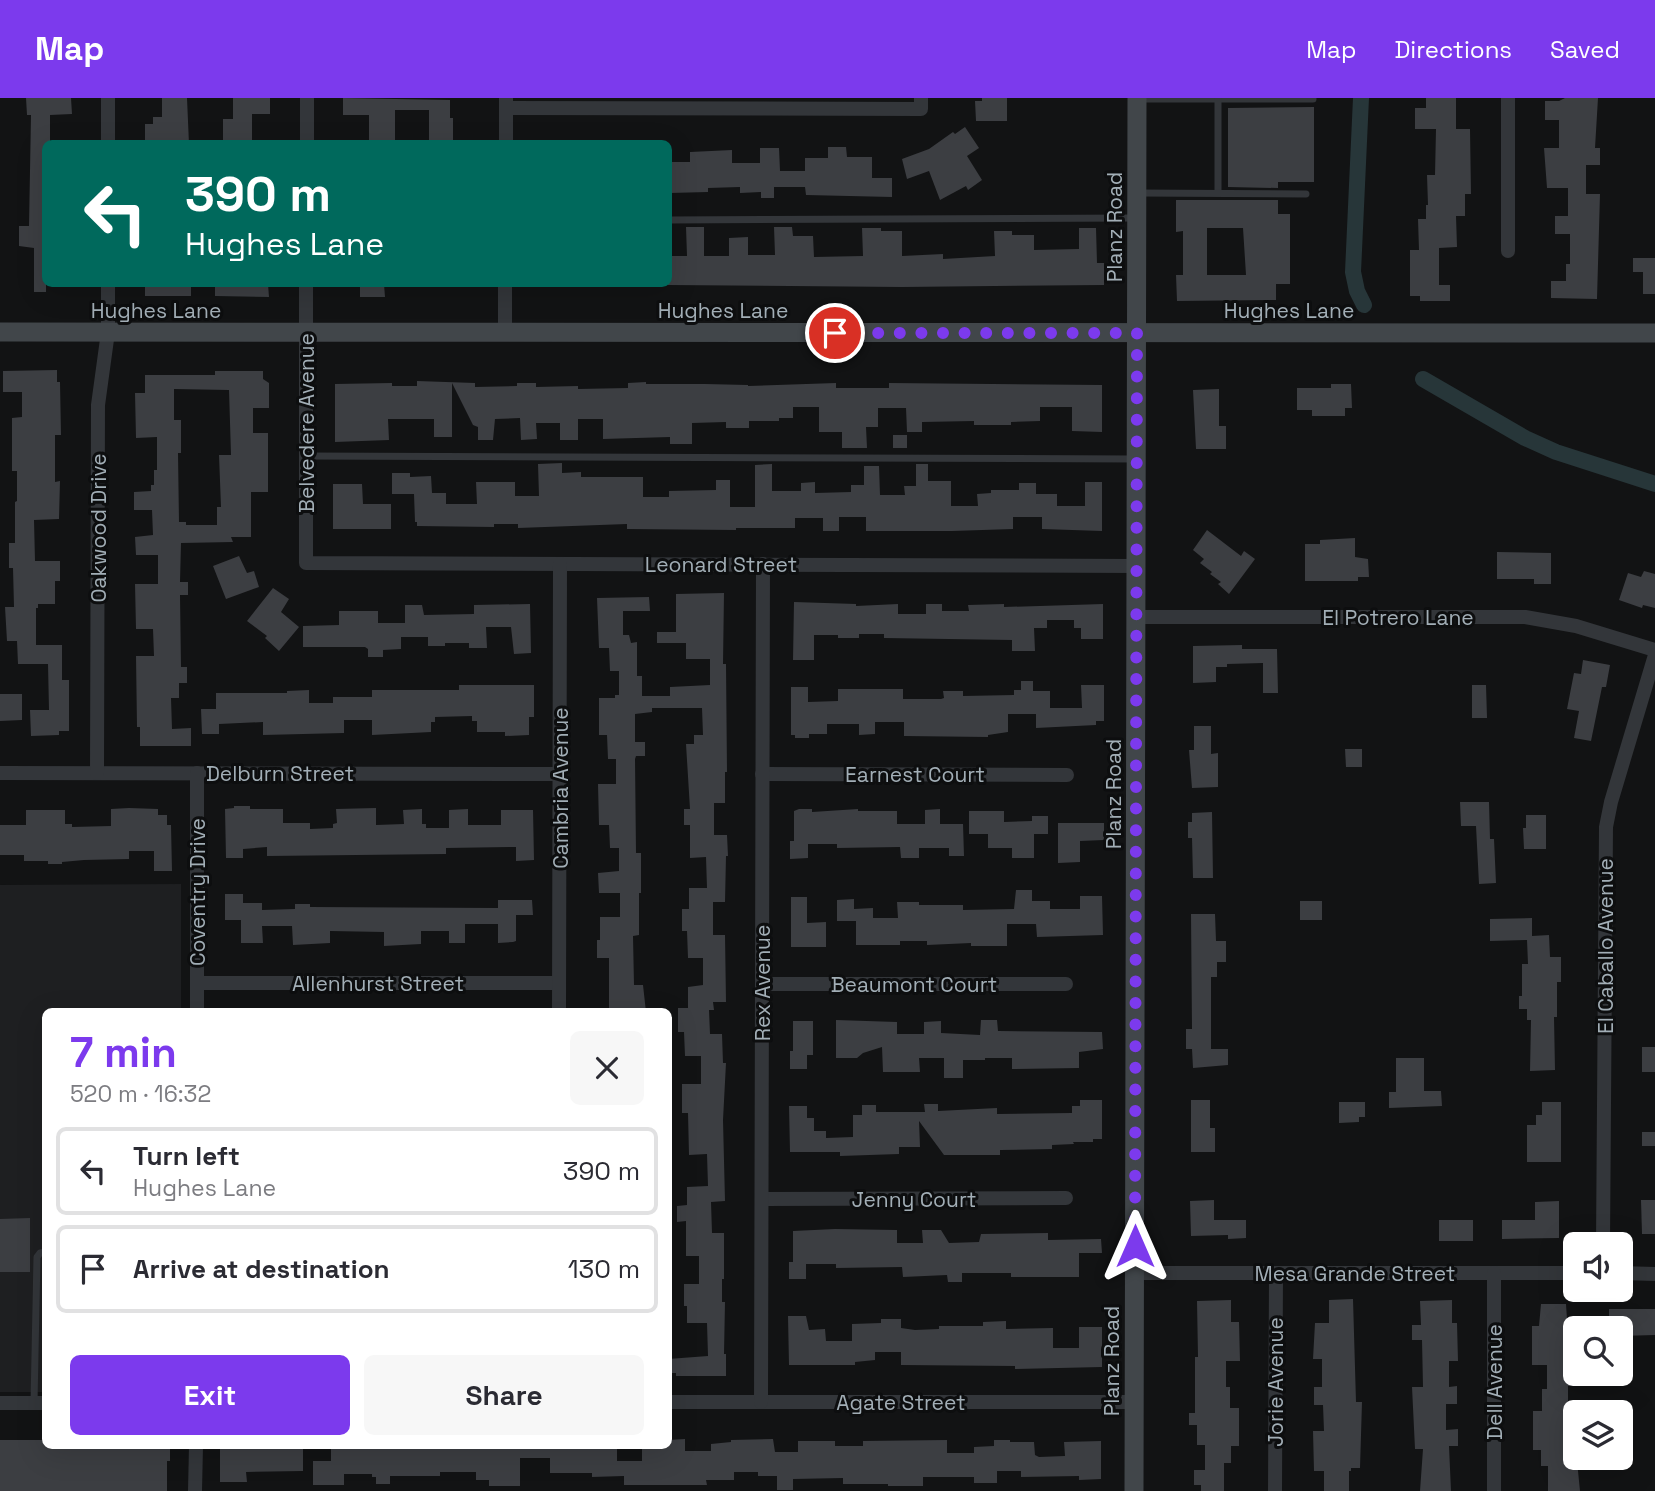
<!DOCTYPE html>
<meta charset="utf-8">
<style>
:root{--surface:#fff;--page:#f7f7f7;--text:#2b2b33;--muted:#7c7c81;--line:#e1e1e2;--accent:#7c3aed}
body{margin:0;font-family:"Space Grotesk",sans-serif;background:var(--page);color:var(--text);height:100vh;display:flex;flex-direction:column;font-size:26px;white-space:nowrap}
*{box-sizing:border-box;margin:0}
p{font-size:23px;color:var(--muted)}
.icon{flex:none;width:38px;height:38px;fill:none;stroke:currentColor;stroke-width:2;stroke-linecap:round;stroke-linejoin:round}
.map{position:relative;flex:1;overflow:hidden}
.details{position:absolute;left:42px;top:910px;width:630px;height:441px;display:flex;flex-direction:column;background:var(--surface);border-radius:10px;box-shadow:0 7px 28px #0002}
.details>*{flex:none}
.hud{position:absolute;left:42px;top:42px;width:630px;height:147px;border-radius:10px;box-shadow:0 7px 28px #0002;background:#00695c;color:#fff;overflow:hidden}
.buttons{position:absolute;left:1563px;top:1134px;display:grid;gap:14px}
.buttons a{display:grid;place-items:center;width:70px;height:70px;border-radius:10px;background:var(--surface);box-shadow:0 7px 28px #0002;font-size:35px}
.pin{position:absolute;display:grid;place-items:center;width:60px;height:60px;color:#fff;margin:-30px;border:4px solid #fff;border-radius:50%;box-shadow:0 2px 7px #0007}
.me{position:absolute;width:77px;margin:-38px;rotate:0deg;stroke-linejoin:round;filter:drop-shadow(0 0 5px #0008)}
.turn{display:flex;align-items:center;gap:24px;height:147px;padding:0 28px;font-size:32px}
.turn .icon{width:91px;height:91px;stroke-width:2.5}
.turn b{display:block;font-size:49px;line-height:60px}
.round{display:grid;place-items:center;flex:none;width:74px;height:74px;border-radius:10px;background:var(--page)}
.head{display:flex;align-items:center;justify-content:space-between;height:119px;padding:0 28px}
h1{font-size:42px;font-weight:800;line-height:52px;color:var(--accent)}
.primary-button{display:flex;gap:14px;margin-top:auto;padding:14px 28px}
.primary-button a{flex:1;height:80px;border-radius:10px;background:var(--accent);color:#fff;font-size:28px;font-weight:800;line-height:80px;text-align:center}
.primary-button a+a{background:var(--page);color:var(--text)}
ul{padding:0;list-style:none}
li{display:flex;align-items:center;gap:21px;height:88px;margin:0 14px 10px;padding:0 14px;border:4px solid var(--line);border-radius:10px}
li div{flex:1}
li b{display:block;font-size:26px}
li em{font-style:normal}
header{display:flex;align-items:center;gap:42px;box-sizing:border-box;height:98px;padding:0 35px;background:var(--accent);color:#fff}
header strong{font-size:33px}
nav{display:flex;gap:38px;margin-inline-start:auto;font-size:24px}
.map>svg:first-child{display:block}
.built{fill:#1e1f21}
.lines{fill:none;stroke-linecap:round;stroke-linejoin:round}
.canal{stroke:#273639;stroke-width:16}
.building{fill:#3c3e42;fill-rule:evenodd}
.lane{stroke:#33363a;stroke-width:7}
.street{stroke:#33363a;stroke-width:14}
.secondary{stroke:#41464a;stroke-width:19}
.route{stroke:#7c3aed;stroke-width:12;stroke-dasharray:0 21.6}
.labels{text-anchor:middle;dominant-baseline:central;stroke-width:6;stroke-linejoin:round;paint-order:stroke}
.street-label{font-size:21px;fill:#a2aeb6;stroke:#0d0e0f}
</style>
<header>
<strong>Map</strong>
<nav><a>Map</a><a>Directions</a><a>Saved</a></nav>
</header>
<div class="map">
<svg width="1655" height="1393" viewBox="0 0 1655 1393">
<rect width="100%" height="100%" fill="#121314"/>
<path class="built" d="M181,786v127l-135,1 -1,380h-45v-507z"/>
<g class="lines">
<g class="canal">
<path d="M1361,0l-8,174 4,19 7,14"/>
<path d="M1423,281l102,59 31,14 99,32"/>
</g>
</g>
<g class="building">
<path d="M26,0h45l1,16 -22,1v29h-4v148h-12v-44l-15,-2v-20h10l2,-111h-4z"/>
<path d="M162,0h25l2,46 -44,-1v-19h8v-7h9z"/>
<path d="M233,0h37v16h-18v30h-29v-25h10z"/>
<path d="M343,0l107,2v18h3v26h-24v-34h-34v34h-26v-29h-26z"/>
<path d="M982,0h25v23h-31l-1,-20h7z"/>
<path d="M1426,0h30v31h14l1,65h-6v22h-9l1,31 -18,1v37h11v16h-30v-5h-10v-46h9l-1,-31h8v-14h2l-1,-30h8l1,-46h-21v-21h11z"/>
<path d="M1565,0h33l-3,50h5v17h-14v29h14l-3,105 -46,-1v-17h15v-17h4v-30h-15v-18h13v-28h-21l-3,-40h15v-28h-14v-19h14z"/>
<path d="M1314,9v75h-36v6l-50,-1v-79z"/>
<path d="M965,29l14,21 -12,8 15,24 -14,10 -2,-4 -26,14 -11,-29 -22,8 -5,-20 27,-10 24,-17 2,2z"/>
<path d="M828,49h18l1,10h25v21h20v19l-86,-2 -1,-8h-31v11h-13v-6l-21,1v-6l-32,1v4l-38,1 -1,-31h21v-10l42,-2v13h28v-15h19l1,23h25v-13h23z"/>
<path d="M1176,102h102v14h12v70h-14v16l-99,1 -1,-26h7v-44l-7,1zM1207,130h36l3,47h-39z"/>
<path d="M686,129h18v29h25v-18l19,-1v18h27l-1,-28h18l1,9h20l1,21 49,-1 -1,-28h19v3h21v25l41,-2v5l52,-3 -1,-25h18v4h22v15l45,-1v-21h17l1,35h7v22l-202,2 -234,-2v-29h19z"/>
<path d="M1633,160h22v36h-12v-22h-10z"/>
<rect x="145" y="186" width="46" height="12"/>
<path d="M215,186h53l1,13 -54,-1z"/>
<path d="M360,186h24l1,13h-25z"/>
<path d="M57,272v12h3l1,53h-6v47l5,-1 -1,38 -25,1 1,41h25v20h-5v23h-17v4h-2v37h26v35h7v51h-10v4l-28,1 -1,-26h19l-1,-46h-30l-1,-23h-10l-2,-34h9l-1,-39h-4v-25h6v-41l2,-1v-30h-5v-53l10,-1v-25h-19v-21z"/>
<path d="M215,273h48v8l6,4v25h-16v25h15v59h-17v45h-20l2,5 -52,1 -1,39h8v13h-8l1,72h6v16h-8v15h-8l1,31 19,-1v18h-51v-19h-3l-1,-71h18l-1,-27h-17l-1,-45h23v-29h-22l-1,-18 18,-2 -1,-25h-18v-18l17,-1v-6h3v-15h3v-33l-21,1 -1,-45h10v-18h70zM174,291l55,1 2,65h-12l2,52h-4v18h-31v-3h-7l-1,-69h3v-33h-7z"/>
<path d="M417,283l58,2v4l42,-1v-3h19v4l42,-1v3l50,-1v-5l18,-1v2h59l43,1v1l88,-3v5h53v-5l213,2v47l-30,-1v-24h-32v14l-29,1v3h-37v-4l-52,1v10h-15l-1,-24h-28v19h-12l1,21h-25v-16h-23v-25h-26v11h-14v3h-30v7h-23v-6l-34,1v21h-22v-7l-67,2v-20h-25v21h-18v-17h-24l1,16 -16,1 -1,-22 -25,1 -2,21h-15v-13l-5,-2 -21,-42v54h-18v-18h-46l1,21 -54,2v-58l57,-1v3h25z"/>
<path d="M1331,286h20l1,24h-7v8h-33v-6h-15v-22h34z"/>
<path d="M1219,291v37h7v23h-30l-3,-59z"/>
<rect x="893" y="337" width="14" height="13"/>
<path d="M562,365v10l19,-1v5h62v20h26v-6l47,-1v-10h14v27h25v-42l17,-1v27h29v-8l14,-1v11l36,-1v-7h13v-19h15l1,29h25l-1,-9h12v-22h12v17h23v25h27l-1,-12 14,-1v-3h28v-7h17v11h21v12h28v-24h17v49l-60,-2v-12h-29v12l-61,2h-86v-14h-27v14h-16v-13h-28v10h-59v2l-109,-1v-5l-109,4v-4h-24v3l-77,-1v-4h-2l-1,-28h-22v-21h18v4l21,-1 1,17h14v11h31l-1,-22h39v14h24l-1,-32z"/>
<path d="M333,386h29l1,20h28v25h-58z"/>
<path d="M1207,432l34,26 3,-5 11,8 -26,35 -11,-10 3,-2 -11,-8 2,-2 -12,-9 4,-4 -11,-9z"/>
<path d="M1355,440v19l13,2 1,18h-11v4h-53v-37h15v-4z"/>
<path d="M1497,454l54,1v31h-17v-5h-37z"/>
<path d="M239,458l8,17 7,-2 5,16 -33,12 -13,-33z"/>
<path d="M1644,473l11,3v34l-12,-3 -1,3 -23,-8 9,-27 13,4z"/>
<path d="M273,490l16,11 -8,13 18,15 -20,24 -14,-13 2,-2 -20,-15z"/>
<path d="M724,495l-1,71h3l1,108h-2v31h-11v32h13l1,21h-2l-1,46h-12v33h12l1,67h-13l1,8h-5l1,24h12l1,29h3l-3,57 2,81 -14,1 1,31h12v46h-2v23h3l-1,52h2v22h-50v-3h-8v-14l40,-3 -1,-33h-20v-17h-3v-22h15v-28h-13v-35l-9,1v-16l10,-1v-18l21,-1 -1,-32 -18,1 -1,-42h-6v-29h19v-28h-16l-1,-24h-6v-24h10v-21l15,-2v-27h-15l-1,-27h-5v-22h7v-21h18l-1,-31 -16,1v-33h-6v-16h6l-4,-65h8v-9h9l-1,-27h-50v4l-17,2v28h10v14h-9l-1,3 1,94h5v40h-2v42l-6,1 1,49h9l3,27h-37v-54h-12v-18h3v-23h20v-24h-21l-1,-20 21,-2v-23h-9l-1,-23h-10l-1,-41h18v-25h-8l-1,-24h-8v-37h16v-3h4v-24h-9l-1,-23h-10l-2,-50 52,-1 1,14h-27v24h6l2,8 6,-1v34h5v20h28v-9l40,-2v-26h-24v-16h-29v-11h19v-38z"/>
<path d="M794,504l62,2v2l42,-2v10h28v-10h16v7h27l-1,-6 36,-1v3l99,-3v35h-22v-11h-7v-8h-27v8h-13l1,23h-23v-11l-128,-2v-4h-25v4h-21v-3h-24v25h-21z"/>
<path d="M530,506l1,49 -17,1 -3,-27h-25l1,21h-18v-5h-24v3h-17v-9h-27v12l-18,1v7h-15v-8l-3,-2h-62v-21l36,-1v-14h39v12h27v-18h17l2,10 50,-1v-9z"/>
<path d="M1242,547v4h35l1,44h-15v-30l-36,1v3h-11v15l-23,1v-37z"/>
<path d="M1583,562l27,5 -4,22h-4l-11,54 -17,-3 5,-27 -12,-2 7,-36 7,1z"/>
<path d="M1021,583h12v10h17v17h32l-1,-23h23v36h-8v4l-60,3v-14h-28v18l-20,3v2l-84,-1v-14h-29v12l-16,1v-11h-32v10h-18v4h-14v-3h-4v-48h17v15l30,-1v-12h65v10h38l3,-1 -1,-7h20v5l51,-1v-5h7z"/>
<path d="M459,587h75v32h-5v18l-24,1v-4h-28v-11h-5v-5l-37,1v5h-4v10l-59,3v-15h-28v13l-81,2v-13l-44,2v10h-17l-1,-25h15v-16h71v-2l22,-1v13h24v-6h39v-7h87z"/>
<path d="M1472,587h14l1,33h-15z"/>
<path d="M0,596h22v26l-22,1z"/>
<path d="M1194,628h17v28l7,-1v34l-26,1 -3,-38h5z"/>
<path d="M1345,651h17v18h-16z"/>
<path d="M1460,704h29l1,37h4l2,44 -17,1 -3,-58h-15z"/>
<path d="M234,708h16v3h33v14h27v6l23,-1v-4l4,-1 -1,-14 40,-1v17l28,-1 -1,-14 19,-1v15h4v4h23v-18l19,-1v16h33v-15h32l1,50 -18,1v-14l-70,1v6l-179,2v-9l-24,2v9h-17l-1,-49 9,-1z"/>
<path d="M129,710l29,1v6h9v10h4l1,46h-18v-20h-25v8l-45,1 -22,2v2h-14v-3h-24v-6h-24v-30h26v-15h39v14h7v3l39,-1v-17z"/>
<path d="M799,711h13v3l46,-3v2h39v13h28v-14l15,-1v15h23l1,32h-15v-8h-30v10h-18l-1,-11 -63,1v-4h-29v14l-18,1v-18h4v-30z"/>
<path d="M969,713h35v11l28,-1v-5h16v18h-14v24h-22v-10h-24v-14h-19z"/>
<path d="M1212,714l1,66h-20l-1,-40h-4v-16h4v-9z"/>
<path d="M1526,717h20v34h-22l-1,-21h3z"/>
<path d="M1058,725h46v17l-24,1v21l-22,1z"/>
<path d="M1016,792h16v11h18v8h30v-13h22l1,39 -66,2 -1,-13h-29v22h-36v-3l-44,2v-4h-27v4h-44v-24h-19v-21l17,-1v10l19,-1v10h25l-1,-16h22v3h44v5l51,-1z"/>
<path d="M225,796h18v9h19v7l33,-1v-5h15v3l188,1v-8h34l1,15h-17v26l-3,1 -15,1v-19h-33v19h-16v-12h-28v13l-37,2v-14l-54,-1v12l-37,2 -1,-19h-30l1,17h-22v-23h-16z"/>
<path d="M791,799h16v26l19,-1v25h-35z"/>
<rect x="1300" y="803" width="22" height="19"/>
<path d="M1191,816h24l1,27h10v21h-9v15h-6v72h17v16l-35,3 -1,-19h-6v-20h6z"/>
<path d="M1532,820v18l17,-1 1,22h11v25h-4v35h-3l1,53 -25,1 1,-51h-4v-11h-8v-13h3v-32h6l-1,-24 -37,1v-22z"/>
<path d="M836,922l61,2v12h27v-12l17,-1v12l39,2 1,-15h16l1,11 104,1 1,17 -24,3v16l-67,1v-11h-27v2h-22v18h-19v-20h-25l1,14h-37l-1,-25 -19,6 -6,5h-21z"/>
<path d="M793,923h20v34h-6v14h-17v-18h3z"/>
<rect x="1642" y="949" width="13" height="25"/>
<path d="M1396,960h28v33h17l1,15 -53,2v-16h7z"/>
<path d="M1080,1002h22v39h-9v3h-20l1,2 -22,1v4l-52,1v5h-56l-25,-34 1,26h-21v7l-59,2v-4h-50l-1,-46h18v12h7v13h12v7l27,-1v-22h9v-10h14v7h49l-1,-8h14v7l59,-3v6l75,-1v-7h8z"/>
<path d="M1191,1002h19v28h5v24h-24z"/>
<path d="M1339,1004h26v15h-6v5l-20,1z"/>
<path d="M1542,1004h19v60h-34v-37h9v-10h6z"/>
<rect x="1642" y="1034" width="13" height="14"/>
<path d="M1214,1102v20h32v18l-18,1v-4l-37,1 -1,-35z"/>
<path d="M1641,1102h14v34h-13z"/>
<path d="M1559,1103v37l-57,1v-19h33v-18z"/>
<path d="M30,1120v54h-30v-53z"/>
<rect x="1439" y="1122" width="34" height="21"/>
<path d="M835,1131l62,1v13h26l-1,-13h19l8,13 30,-1 2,-8 67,-1v7l53,-1 1,14h-23v24h-68v-4h-49v9h-14l-1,-7 -44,2 -1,-10 -66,1v-4h-30v15h-17v-17h4v-31z"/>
<path d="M1353,1201l3,103h6l-2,66h-9v3h-2v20h-25v-20h-10l-1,-40h11l-1,-26h-9v-18h8v-28h-9l2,-36h14v-23z"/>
<path d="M1231,1202v22h8l1,39h-14v26h4v21h9v38h-8v17h-7v28h-23v-6h-7v-15h11v-25h-8v-20h-8v-12h6v-56h3l-1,-56z"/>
<path d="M1452,1202v23h5l1,38h-9v26l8,-1v18h-11v26l12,-1v17h-9l2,45h-31l3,-42h-8l-3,-62h11l-1,-47h-10v-15h9l-1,-24z"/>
<path d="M1541,1206h25l1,15h8v67h-7v46h2v9h5l5,50h-32v-25h-7v-16h-8v-39h9v-22h5v-24h-15v-39h7z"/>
<path d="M1609,1211h46v26l-35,1v-8h-11z"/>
<path d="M788,1218h18l3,14 16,-1 1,12h26v-17l29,-1v-4h20v9l14,2 24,-1v-3h44v-4l23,-1v8l47,-1v20h26v-21h23v40l-87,2v-3l-114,-1v-13h-26v8l-20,2v3h-66z"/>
<path d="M685,1341v12h26v-7l20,-2v-2l42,-1 2,13h23v-11h37v5h28v-5l84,-1v13h27v-6l20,-1v-6h16v2h24l1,13 4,2 26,-1 -1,-14 37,-1v38l-22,1v-4l-58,1v-6h-24v12h-23v-6h-51v9h-35v-2h-45v-6l-50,1v11h-16v-14h-19v-4h-24v8h-28l1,5h-83v-9l-32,1v-4h-42v-15h-30v28h-31v-6h-13v-8h-36v4h-50v8h-14v-7h-4v-3h-28v11h-31v-24h18v-15h286v15h25v-15h26v-6z"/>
<path d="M0,1342h44v6h126v15h-3v30h-167z"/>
<path d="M220,1348h83v25l-57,1 1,10h-27z"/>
</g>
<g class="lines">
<g class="lane">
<path d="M1138,1h175"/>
<path d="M1218,1v94"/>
<path d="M1138,95l168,1"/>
<path d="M668,122l469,-2"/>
<path d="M306,358l829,3"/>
<path d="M34,1305l3,-146 3,-4 6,-1"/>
</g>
<g class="street">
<path d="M506,10l415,1v-11"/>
<path d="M108,46v-46"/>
<path d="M307,46v-46"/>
<path d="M506,46v-46"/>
<path d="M1508,153v-153"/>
<path d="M306,186v279l830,3"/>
<path d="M505,235v-49"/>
<path d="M1136,519h389l51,9 79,24"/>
<path d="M0,675l560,1"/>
<path d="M97,675l1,-368 10,-73v-48"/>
<path d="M762,676l305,1"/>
<path d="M197,885h362"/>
<path d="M762,886h304"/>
<path d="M197,914v-239"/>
<path d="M559,914l1,-448"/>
<path d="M762,1101l304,-1"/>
<path d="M1603,1146l3,-417 5,-25 44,-147"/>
<path d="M1134,1175h441"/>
<path d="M1620,1175l35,1"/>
<path d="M668,1304h466"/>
<path d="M761,1304l2,-838"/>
<path d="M0,1305h46"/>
<path d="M195,1393l1,-45"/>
<path d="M1275,1393l1,-218"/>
<path d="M1494,1393v-218"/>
</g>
<g class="secondary">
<path d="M0,234l1655,1"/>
<path d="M1134,1393l3,-1393"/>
</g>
</g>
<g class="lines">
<path class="route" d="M835,235h302l-2,913"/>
</g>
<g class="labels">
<g class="street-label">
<text transform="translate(1114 129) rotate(-90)">Planz Road</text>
<text x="156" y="212">Hughes Lane</text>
<text x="723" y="212">Hughes Lane</text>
<text x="1289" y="212">Hughes Lane</text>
<text transform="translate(306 325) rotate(-90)">Belvedere Avenue</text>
<text transform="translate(98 430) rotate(-90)">Oakwood Drive</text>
<text x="721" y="466">Leonard Street</text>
<text x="1398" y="519">El Potrero Lane</text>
<text x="280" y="675">Delburn Street</text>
<text x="915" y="676">Earnest Court</text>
<text transform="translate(560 690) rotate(-90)">Cambria Avenue</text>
<text transform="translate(1113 696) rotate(-90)">Planz Road</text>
<text transform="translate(197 794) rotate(-90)">Coventry Drive</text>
<text transform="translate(1605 848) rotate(-90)">El Caballo Avenue</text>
<text x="378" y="885">Allenhurst Street</text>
<text transform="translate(762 885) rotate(-90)">Rex Avenue</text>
<text x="914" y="886">Beaumont Court</text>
<text x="914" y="1101">Jenny Court</text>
<text x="1355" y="1175">Mesa Grande Street</text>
<text transform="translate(1111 1263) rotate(-90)">Planz Road</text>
<text transform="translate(1275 1284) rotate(-90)">Jorie Avenue</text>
<text transform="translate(1494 1284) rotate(-90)">Dell Avenue</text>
<text x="901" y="1304">Agate Street</text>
</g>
</g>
</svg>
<div class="buttons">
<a><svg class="icon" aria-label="sound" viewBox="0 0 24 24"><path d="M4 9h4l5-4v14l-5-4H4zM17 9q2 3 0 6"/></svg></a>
<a><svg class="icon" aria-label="search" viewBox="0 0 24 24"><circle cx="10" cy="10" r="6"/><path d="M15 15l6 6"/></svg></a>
<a><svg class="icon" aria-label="layers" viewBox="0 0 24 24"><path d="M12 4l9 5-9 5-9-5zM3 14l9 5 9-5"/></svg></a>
</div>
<div class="pin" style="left:835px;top:235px;background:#d93025"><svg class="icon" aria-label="arrive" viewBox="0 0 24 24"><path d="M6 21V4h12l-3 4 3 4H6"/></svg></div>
<svg class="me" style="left:1135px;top:1148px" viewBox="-20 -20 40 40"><path d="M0-17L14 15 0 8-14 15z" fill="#7c3aed" stroke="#fff" stroke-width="4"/></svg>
<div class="hud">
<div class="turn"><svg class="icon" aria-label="left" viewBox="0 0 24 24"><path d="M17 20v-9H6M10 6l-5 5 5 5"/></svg><div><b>390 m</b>Hughes Lane</div></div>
</div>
<section class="details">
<div class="head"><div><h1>7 min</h1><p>520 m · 16:32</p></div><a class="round"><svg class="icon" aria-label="close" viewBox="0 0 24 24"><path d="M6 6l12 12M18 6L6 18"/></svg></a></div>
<ul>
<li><svg class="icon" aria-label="left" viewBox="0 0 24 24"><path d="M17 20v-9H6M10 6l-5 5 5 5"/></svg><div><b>Turn left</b><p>Hughes Lane</p></div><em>390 m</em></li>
<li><svg class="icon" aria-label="arrive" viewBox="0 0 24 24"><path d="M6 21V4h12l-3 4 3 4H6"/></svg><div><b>Arrive at destination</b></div><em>130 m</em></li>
</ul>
<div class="primary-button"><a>Exit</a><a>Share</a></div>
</section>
</div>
